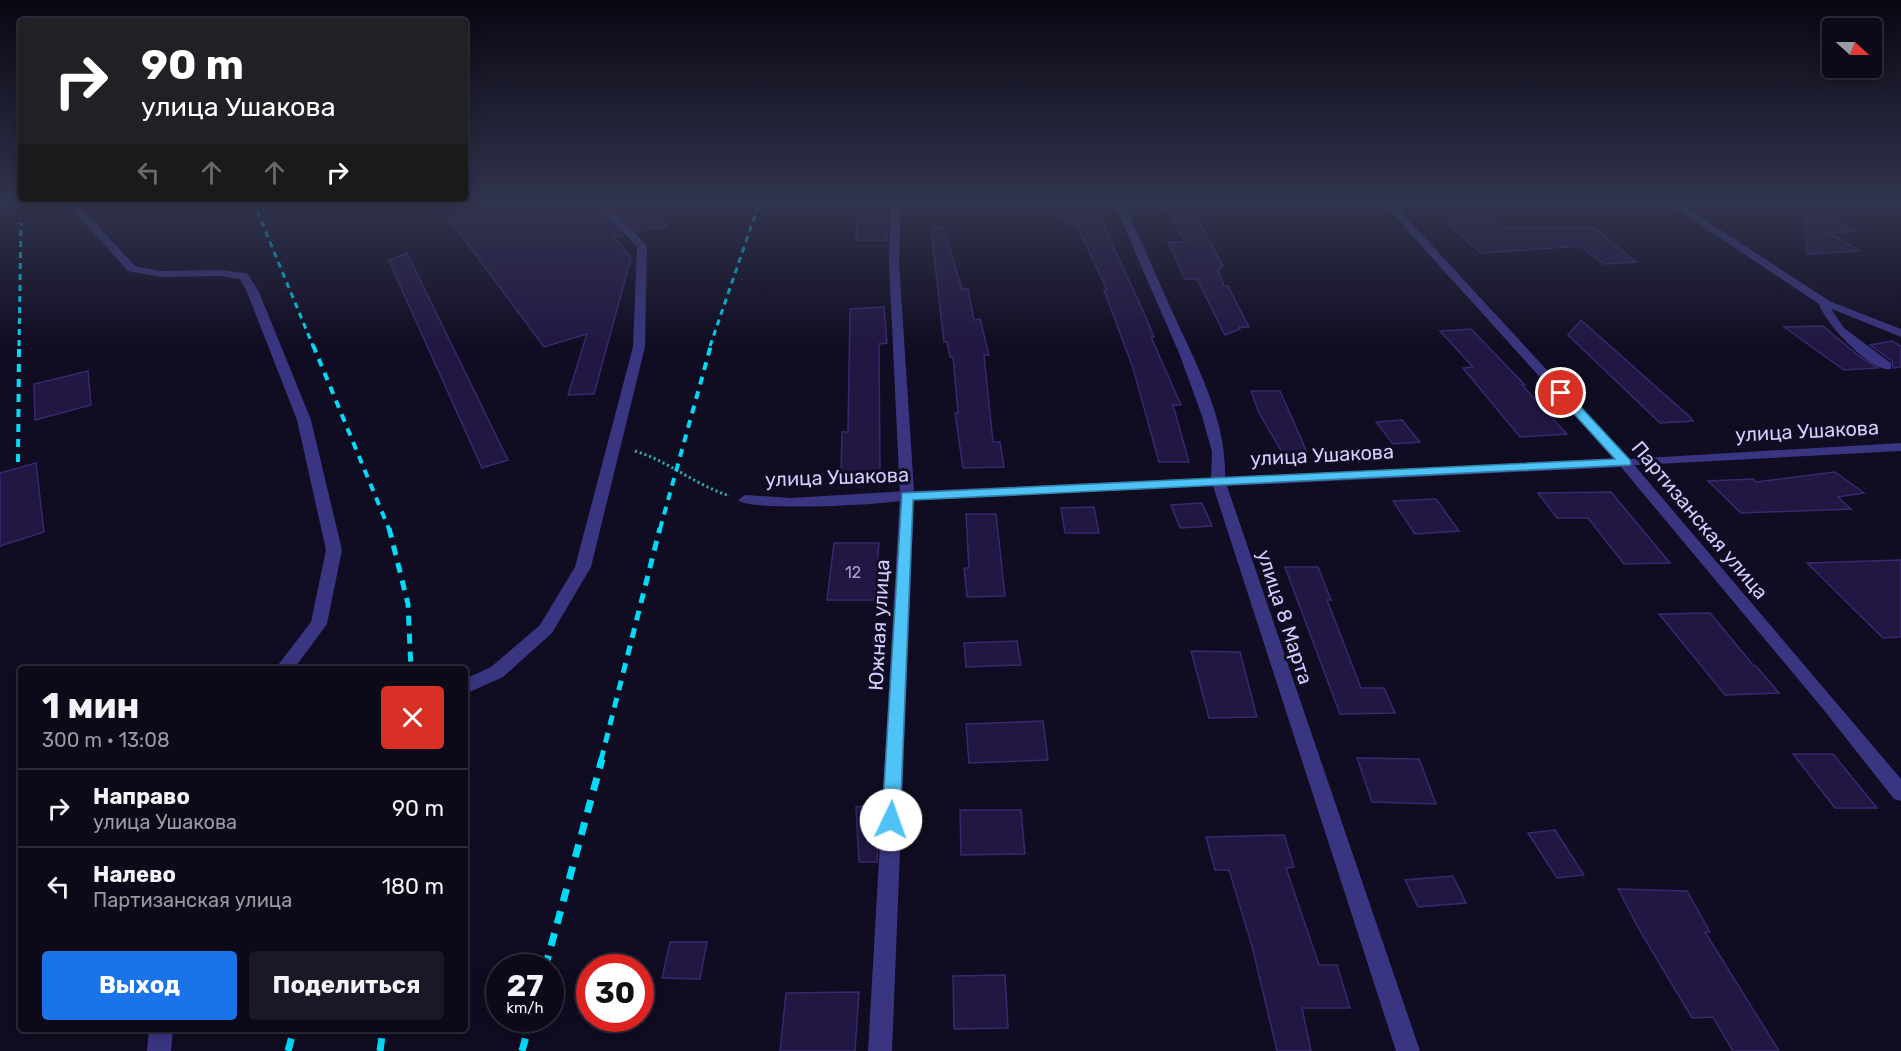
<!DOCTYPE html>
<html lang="ru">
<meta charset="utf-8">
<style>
:root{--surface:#0c0919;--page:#1a1726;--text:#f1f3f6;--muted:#9a9aa2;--line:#2c2a38;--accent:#1a73e8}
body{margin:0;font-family:Rubik,sans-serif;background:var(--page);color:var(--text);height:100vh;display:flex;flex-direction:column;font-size:22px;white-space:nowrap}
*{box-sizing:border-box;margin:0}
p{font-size:20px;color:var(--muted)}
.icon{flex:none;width:33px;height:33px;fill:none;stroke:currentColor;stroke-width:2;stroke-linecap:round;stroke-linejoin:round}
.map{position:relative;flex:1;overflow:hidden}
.panel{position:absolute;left:18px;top:666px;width:450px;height:366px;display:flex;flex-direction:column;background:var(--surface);border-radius:6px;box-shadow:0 3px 15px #0003,0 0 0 2px var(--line)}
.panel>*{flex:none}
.hud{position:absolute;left:18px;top:18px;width:450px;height:183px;border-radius:6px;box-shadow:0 3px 15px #0003,0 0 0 2px var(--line);background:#202124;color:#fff;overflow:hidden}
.needle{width:39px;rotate:111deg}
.buttons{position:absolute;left:1822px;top:18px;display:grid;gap:12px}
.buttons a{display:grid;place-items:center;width:60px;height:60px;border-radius:6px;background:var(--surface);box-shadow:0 3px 15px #0003,0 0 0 2px var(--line);font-size:30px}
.speed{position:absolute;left:486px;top:954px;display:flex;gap:12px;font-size:30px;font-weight:700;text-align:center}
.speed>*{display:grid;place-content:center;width:78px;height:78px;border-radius:50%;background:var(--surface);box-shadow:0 3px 15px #0003,0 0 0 2px var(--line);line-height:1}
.speed small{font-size:15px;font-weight:400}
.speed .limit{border:9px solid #d22;background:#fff;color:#111}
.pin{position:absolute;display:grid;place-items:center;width:51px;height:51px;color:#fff;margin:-26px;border:3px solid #fff;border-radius:50%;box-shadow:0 2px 6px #0007}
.me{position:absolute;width:66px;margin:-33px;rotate:3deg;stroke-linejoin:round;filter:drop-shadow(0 0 4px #0008)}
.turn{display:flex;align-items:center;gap:21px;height:126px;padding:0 24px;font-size:27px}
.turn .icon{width:78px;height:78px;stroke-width:2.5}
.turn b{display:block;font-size:42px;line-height:51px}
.lanes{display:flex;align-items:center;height:57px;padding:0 24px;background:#0003;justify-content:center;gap:30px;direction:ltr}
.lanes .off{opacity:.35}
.round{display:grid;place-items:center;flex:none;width:63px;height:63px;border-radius:6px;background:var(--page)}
.summary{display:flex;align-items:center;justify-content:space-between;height:102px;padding:0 24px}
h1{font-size:36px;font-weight:700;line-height:45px}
.primary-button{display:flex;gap:12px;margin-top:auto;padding:12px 24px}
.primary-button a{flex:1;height:69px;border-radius:6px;background:var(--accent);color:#fff;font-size:24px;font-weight:700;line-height:69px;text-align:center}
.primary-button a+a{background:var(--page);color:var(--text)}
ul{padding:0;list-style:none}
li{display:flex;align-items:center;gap:18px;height:78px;padding:0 24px;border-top:2px solid var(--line)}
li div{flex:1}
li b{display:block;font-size:22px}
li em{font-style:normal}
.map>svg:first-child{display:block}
.building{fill:#211742;stroke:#37296f;stroke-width:1.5}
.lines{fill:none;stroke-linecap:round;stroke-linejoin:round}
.path{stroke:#29b6af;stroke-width:3;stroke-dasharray:2 3;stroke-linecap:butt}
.service{fill:#393581;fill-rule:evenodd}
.minor{fill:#393581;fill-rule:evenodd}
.tertiary{fill:#393581;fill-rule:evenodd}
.rail-far3{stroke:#00dbf7;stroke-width:3;stroke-dasharray:6 5;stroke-linecap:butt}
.rail-far2{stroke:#00dbf7;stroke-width:4;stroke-dasharray:8 7;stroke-linecap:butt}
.rail-far1{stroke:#00dbf7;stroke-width:5;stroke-dasharray:10 8;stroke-linecap:butt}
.rail{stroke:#00dbf7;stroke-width:7;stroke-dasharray:13 10;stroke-linecap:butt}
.route{fill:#4fc3f7;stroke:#337fa1;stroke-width:1.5}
.labels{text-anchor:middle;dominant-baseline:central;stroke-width:6;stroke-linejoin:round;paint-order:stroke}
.number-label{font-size:16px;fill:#a69fd0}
.street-label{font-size:20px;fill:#d2ccff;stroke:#100c21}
</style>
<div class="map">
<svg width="1901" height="1051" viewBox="0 0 1901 1051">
<rect width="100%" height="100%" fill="#100c21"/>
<g class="building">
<path d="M436,201h157l30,34 -9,2 17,21 -37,136 -26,1 19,-61 -43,13z"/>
<path d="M608,201h38l21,25 -30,6z"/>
<path d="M858,201h28l1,39h-31z"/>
<path d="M1056,201h38l17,41 30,64 13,31h-3l30,68h-8l16,57h-30l-26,-94 -29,-78h3l-30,-65h-10z"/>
<path d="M1161,201h27l35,65 -5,4 6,16h4l21,41h-10l1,2 -15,6 -28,-56h-12l-17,-37h18z"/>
<path d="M1804,203l52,28 -27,2 31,18 -53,3z"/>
<path d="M1483,211l20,16h90l43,35 -32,2 -24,-18 -99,7 -34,-30h8l-12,-10z"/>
<path d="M943,226l19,63h6l6,31 6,-1 9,36h-5l9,87h7l4,25 -41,1 -8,-55h3l-5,-56h-3l-3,-15h-3l-13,-113z"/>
<path d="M407,253l101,207 -26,8 -93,-207z"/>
<path d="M884,307l3,36 -8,1 1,128 -39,2 1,-42h6l2,-123z"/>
<path d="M1581,320l110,98 2,3 -33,2 -92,-88z"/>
<path d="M1823,326l37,31 18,11 -34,2 -60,-43z"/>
<path d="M1471,329l54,56h-3l45,49 -47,3 -57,-69 10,-1 -33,-36z"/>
<path d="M1892,341l9,5v21l-8,1 -1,-7 -22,-16z"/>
<path d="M88,371l3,34 -56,15 -1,-36z"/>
<path d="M1251,391h29l27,61 -24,2 -24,-41z"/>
<path d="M1402,420l18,22 -27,2 -17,-22z"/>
<path d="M36,463l8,69 -44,14v-73z"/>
<path d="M1835,472l29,21 -26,4 13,12 -110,4 -33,-32 45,-2 3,3z"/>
<path d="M1611,492l59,71 -46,1 -36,-46h-31l-19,-25z"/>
<path d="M1436,499l23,32 -44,3 -22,-33z"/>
<path d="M1202,503l10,23 -32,2 -9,-23z"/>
<path d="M1094,507l5,26h-34l-4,-25z"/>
<path d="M966,514h30l9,82 -38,1 -3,-29h5z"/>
<path d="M834,543h45l-5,57h-47z"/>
<path d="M1901,560v77l-18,1 -76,-75z"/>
<path d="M1285,567h33l13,33h-4l34,88h23l11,25 -55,1z"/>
<path d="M1710,613l44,53h2l23,27 -54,2 -66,-81z"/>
<path d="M1017,641l4,24 -55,2 -2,-24z"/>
<path d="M1191,651l49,1 17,65 -48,1z"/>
<path d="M1043,721l5,39 -79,3 -3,-39z"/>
<path d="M1793,754h40l44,54h-42z"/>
<path d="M1357,758l62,1 17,45 -64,-2z"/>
<path d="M880,804l-3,58h-18l-3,-55z"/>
<path d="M960,810h61l4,44 -64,1z"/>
<path d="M1555,830l29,45 -27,3 -29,-45z"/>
<path d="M1284,835l10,32 -8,1 33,97h18l13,43h-48l9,43h-34l-25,-105 -23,-76h-14l-9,-33z"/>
<path d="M1453,876l13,27 -48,4 -13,-27z"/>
<path d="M1618,889l69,2 23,41h-5l74,119h-46l-20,-34 -21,1 -52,-87z"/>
<path d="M670,942h37l-7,37 -38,-1z"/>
<path d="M1005,975l3,53 -54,1 -1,-53z"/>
<path d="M859,992l-4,59h-75l6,-58z"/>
</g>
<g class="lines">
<path class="path" d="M635,451c33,10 59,33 92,44"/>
<g class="service">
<path d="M65,201h10l60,65 25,5 59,-1 25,3 4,1 11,18 52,128 31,130 -15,74 -33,45h-19l36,-47 15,-72 -29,-130 -50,-128 -7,-13 -21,-3 -59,1 -32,-6z"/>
<path d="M1824,299l77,30v8l-81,-33 -2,-2z"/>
<path d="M907,491l5,2 2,3 -2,3c-21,6 -164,13 -174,1l7,-5 46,3z"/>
</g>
<g class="minor">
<path d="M595,201h10l42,45 -2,101 -54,220 -39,66 -49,44 -38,17v-15l26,-12 49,-42 35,-58 58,-220 4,-100z"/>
<path d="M891,201h10l-2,61 15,229 297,-13 1,-26 -10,-36 -23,-63 -66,-152h10c17,37 33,75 50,112 23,51 54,107 52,164l405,-17 271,319v22l-7,-2 -71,-90 -202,-242 -394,19 193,565h-24l-183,-565 -299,14 -22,551h-24l32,-555 -11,-234z"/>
<path d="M1665,201h11l152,99 5,12 11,16 47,35v6c-20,4 -66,-46 -72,-65z"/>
<path d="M149,1029h24l-2,22h-24z"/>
</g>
<path class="tertiary" d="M1381,201h10l238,258 272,-16v8l-281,15z"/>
<g class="rail-far3">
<path d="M253,201l60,145"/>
<path d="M19,346l2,-123"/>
<path d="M710,346l50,-145"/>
</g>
<g class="rail-far2">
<path d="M313,345l76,184"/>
<path d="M18,462l1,-117"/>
<path d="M660,529l51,-184"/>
</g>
<g class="rail-far1">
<path d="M389,528l19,76 3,65"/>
<path d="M601,760l59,-232"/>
</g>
<g class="rail">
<path d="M545,968l57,-209"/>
<path d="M288,1051l6,-22"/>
<path d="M380,1051l3,-22"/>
<path d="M522,1051l9,-33"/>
</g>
</g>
<linearGradient id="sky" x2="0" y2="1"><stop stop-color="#090712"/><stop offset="0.58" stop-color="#31344e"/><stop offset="1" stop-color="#31344e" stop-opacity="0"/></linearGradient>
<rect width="1901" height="348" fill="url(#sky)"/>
<path class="route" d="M1561,389l4,1 65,70 1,3 -1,2 -717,35 -13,320 -3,5 -6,3 -7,-3 -2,-5 20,-327 713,-34 -58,-64 -1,-2z"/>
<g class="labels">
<g class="number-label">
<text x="853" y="572">12</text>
</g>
<g class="street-label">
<text transform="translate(1807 431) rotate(-3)">улица Ушакова</text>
<text transform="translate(1322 455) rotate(-3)">улица Ушакова</text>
<text transform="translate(837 477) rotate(-2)">улица Ушакова</text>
<text transform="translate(1700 520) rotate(50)">Партизанская улица</text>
<text transform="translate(1285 617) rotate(72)">улица 8 Марта</text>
<text transform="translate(879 625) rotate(-87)">Южная улица</text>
</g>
</g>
</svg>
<div class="buttons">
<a><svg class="needle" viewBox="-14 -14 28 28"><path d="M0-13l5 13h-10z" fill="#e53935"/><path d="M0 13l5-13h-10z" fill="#9a9aa2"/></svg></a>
</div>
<div class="speed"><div>27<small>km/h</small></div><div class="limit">30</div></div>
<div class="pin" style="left:1561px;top:393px;background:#d93025"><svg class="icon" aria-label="arrive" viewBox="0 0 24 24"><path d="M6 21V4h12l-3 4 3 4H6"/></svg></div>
<svg class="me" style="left:891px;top:820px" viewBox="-20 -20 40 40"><circle r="19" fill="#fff"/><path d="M0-13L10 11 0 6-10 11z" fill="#4fc3f7"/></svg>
<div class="hud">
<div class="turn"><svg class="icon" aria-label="right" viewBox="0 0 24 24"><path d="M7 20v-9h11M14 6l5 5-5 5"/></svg><div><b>90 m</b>улица Ушакова</div></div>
<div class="lanes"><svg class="icon off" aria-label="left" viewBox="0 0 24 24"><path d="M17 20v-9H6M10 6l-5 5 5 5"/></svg><svg class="icon off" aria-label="ahead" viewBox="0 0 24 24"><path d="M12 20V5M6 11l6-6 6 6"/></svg><svg class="icon off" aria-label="ahead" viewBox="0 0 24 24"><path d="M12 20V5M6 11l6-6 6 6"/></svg><svg class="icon" aria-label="right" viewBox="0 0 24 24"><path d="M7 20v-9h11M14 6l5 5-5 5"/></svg></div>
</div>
<section class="panel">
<div class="summary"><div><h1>1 мин</h1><p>300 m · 13:08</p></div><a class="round" style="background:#d93025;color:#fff"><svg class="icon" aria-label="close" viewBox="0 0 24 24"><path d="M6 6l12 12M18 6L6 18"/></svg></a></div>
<ul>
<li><svg class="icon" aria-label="right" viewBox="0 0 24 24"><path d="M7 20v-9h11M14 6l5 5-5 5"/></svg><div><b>Направо</b><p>улица Ушакова</p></div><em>90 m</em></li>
<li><svg class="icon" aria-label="left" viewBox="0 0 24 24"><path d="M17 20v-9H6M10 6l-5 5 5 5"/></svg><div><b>Налево</b><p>Партизанская улица</p></div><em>180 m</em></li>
</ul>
<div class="primary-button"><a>Выход</a><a>Поделиться</a></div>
</section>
</div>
